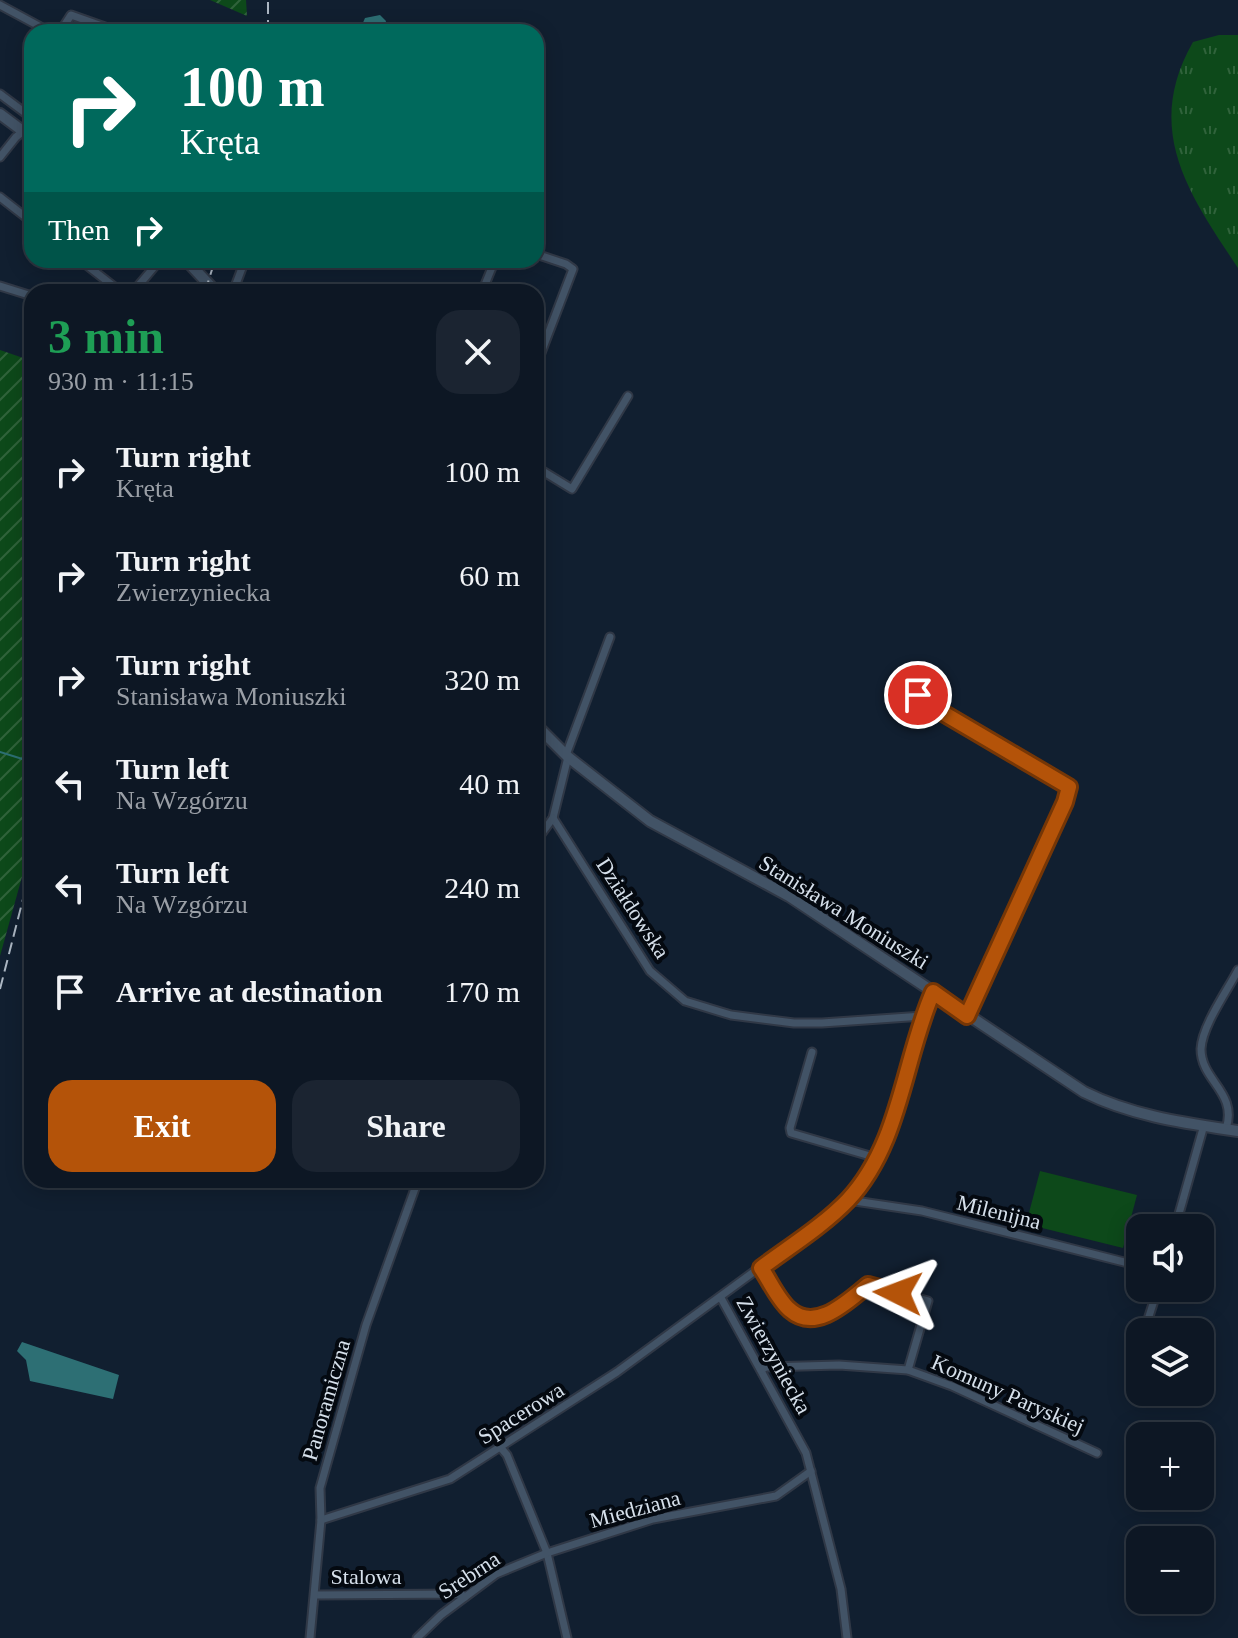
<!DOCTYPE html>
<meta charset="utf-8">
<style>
:root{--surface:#0d1724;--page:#1b2431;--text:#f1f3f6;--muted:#9a9fa6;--line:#2d3641;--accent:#b45309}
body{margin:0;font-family:Georgia,serif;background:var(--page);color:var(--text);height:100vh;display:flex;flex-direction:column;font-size:30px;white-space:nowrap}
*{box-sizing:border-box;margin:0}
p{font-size:26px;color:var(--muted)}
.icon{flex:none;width:44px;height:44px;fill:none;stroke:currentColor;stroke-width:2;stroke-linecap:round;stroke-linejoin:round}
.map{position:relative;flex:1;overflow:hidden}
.panel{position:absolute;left:24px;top:284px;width:520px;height:904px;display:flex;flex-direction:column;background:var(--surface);border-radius:24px;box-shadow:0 4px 20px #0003,0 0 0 2px var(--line)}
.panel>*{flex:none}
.top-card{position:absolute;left:24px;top:24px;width:520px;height:244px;border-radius:24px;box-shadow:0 4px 20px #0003,0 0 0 2px var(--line);background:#00695c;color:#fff;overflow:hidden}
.tools{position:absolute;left:1126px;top:1214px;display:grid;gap:16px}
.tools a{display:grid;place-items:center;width:88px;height:88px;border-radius:16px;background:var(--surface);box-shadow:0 4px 20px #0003,0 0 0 2px var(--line);font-size:40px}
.pin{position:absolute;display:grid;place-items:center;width:68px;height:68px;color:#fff;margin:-34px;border:4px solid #fff;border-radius:50%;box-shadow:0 2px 8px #0007}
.me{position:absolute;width:88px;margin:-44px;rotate:273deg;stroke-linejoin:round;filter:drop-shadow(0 0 6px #0008)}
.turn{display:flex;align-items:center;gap:28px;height:168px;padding:0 24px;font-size:36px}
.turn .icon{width:104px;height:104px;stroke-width:2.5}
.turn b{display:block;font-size:56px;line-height:68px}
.then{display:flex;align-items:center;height:76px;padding:0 24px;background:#0003;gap:16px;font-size:30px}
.round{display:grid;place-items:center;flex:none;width:84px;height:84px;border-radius:24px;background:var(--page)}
.summary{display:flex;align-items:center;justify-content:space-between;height:136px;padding:0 24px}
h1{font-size:48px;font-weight:700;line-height:60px;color:#1e9e55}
.cta{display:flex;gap:16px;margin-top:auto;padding:16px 24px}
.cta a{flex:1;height:92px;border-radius:24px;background:var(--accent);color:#fff;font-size:32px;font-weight:700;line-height:92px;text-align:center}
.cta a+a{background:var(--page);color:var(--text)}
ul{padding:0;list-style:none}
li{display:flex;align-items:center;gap:24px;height:104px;padding:0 24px}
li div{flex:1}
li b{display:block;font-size:30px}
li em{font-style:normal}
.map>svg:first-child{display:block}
.grass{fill:url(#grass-tufts)}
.garden{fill:url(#garden-furrows)}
.pitch{fill:#0d491a}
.water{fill:#2d6f74}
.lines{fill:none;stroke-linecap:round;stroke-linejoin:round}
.stream{stroke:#2d6f74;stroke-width:2}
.street-casing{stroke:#303846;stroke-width:11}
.secondary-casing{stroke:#303846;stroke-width:14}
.street{stroke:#425366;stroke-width:7}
.secondary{stroke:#425366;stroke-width:10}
.rail{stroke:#acb7c3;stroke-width:2;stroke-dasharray:12 6;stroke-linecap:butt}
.route-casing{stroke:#753606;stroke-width:20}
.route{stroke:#b45309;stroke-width:14}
.labels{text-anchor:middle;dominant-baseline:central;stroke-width:8;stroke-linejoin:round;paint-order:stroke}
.street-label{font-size:22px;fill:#d6e0eb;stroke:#040910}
</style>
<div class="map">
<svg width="1238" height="1638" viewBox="0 0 1238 1638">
<defs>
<pattern id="grass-tufts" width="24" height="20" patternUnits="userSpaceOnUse" patternTransform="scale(2)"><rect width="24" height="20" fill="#0d491a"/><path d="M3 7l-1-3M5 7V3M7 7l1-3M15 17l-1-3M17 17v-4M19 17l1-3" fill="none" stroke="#30633b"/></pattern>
<pattern id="garden-furrows" width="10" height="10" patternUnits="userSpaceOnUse" patternTransform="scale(2)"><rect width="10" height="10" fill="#0d491a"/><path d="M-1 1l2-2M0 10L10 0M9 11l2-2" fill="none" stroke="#30633b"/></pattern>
</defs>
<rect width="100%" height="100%" fill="#111f30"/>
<path class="grass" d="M1219,35h19v233c-49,-74 -95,-138 -45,-226z"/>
<g class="garden">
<path d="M210,0h36l1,16z"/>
<path d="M0,350l32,11v480l-32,115z"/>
</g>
<path class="pitch" d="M1040,1171l97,24 -14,53 -97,-24z"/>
<g class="water">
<path d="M380,15l6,6 -2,11h-25l6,-14z"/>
<path d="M22,1342l97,33 -6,24 -83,-18 -4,-21 -9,-9z"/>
</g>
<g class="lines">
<path class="stream" d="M0,752l32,10"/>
<defs>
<g id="street">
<path d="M0,5l50,27"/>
<path d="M60,32l11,-17 48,17"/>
<path d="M0,94l32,24"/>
<path d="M0,157l16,-20 16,-13"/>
<path d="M0,197l32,25"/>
<path d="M536,254l30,10 7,5 -37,97"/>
<path d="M80,260l41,32"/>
<path d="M0,286l32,10"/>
<path d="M133,292l27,-32"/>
<path d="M233,292l12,-32"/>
<path d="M482,292l13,-32"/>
<path d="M536,467l36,22 56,-93"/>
<path d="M918,695l151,92 -4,15 -98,214"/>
<path d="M566,755l44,-118"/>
<path d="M568,757l-15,61 97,153 35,30 46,14 63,8h28l101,-7 10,-24"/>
<path d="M536,841l17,-23"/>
<path d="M812,1052l-22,76 1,5 86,25"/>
<path d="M1226,1129c12,-37 -25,-48 -25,-80 1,-23 26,-58 37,-79"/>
<path d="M848,1200l74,11 218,55"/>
<path d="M1175,1228l29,-103"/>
<path d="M761,1268c9,13 17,31 29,42 26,23 58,-9 78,-25l60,16 -20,69"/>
<path d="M721,1298l85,155 35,136 6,49"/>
<path d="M1144,1332l14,-44"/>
<path d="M761,1370l5,-3 73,-2 69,5 44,16 145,67"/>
<path d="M501,1448l6,7 40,98 20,85"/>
<path d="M321,1520l129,-41 167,-107 209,-153c64,-55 76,-125 97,-203"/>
<path d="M315,1595l146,-1 4,3"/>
<path d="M310,1638l11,-118 -1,-32 46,-163 52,-145"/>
<path d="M417,1638l24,-23 55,-41 51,-21 106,-34 123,-23 35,-25"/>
</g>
<g id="secondary">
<path d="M0,114l32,24"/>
<path d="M186,260l30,32"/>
<path d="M536,725l32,32 82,64 139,75 295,196c48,24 101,31 154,39"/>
</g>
</defs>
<use href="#street" class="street-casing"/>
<use href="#secondary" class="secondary-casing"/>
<use href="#street" class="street"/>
<use href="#secondary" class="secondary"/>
<g class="rail">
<path d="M268,32v-32"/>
<path d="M205,292l10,-32"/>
<path d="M0,989l32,-125"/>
</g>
</g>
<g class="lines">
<defs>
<path id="route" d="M898,1293l-30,-8c-20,16 -52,48 -78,25 -12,-10 -20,-29 -29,-42 28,-21 62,-42 87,-68 53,-57 55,-139 85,-208l34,24 98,-214 4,-15 -148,-87 -3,-5"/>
</defs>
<use href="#route" class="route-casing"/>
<use href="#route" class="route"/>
</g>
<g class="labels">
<g class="street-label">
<text transform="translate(633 908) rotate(57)">Działdowska</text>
<text transform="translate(844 912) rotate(32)">Stanisława Moniuszki</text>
<text transform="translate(999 1212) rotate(14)">Milenijna</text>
<text transform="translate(774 1355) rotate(61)">Zwierzyniecka</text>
<text transform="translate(1008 1394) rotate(24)">Komuny Paryskiej</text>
<text transform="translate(326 1400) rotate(-74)">Panoramiczna</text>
<text transform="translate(521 1413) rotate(-32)">Spacerowa</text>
<text transform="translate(635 1509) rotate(-15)">Miedziana</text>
<text transform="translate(469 1575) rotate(-33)">Srebrna</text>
<text x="366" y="1576">Stalowa</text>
</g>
</g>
</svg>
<div class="tools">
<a><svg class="icon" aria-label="sound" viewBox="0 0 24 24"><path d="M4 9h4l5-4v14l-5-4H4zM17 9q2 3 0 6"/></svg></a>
<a><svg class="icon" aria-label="layers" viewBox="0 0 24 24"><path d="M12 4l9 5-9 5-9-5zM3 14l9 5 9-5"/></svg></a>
<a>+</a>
<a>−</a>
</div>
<div class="pin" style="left:918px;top:695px;background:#d93025"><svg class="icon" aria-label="arrive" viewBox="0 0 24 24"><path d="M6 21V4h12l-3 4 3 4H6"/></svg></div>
<svg class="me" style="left:898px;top:1293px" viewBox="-20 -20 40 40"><path d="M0-17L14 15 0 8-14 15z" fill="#b45309" stroke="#fff" stroke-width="4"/></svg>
<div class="top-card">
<div class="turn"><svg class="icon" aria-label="right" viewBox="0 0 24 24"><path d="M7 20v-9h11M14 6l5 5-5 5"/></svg><div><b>100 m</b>Kręta</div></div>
<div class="then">Then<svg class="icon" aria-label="right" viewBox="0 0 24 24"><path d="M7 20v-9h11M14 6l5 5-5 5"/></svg></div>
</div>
<section class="panel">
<div class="summary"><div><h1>3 min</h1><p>930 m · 11:15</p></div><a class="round"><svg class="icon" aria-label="close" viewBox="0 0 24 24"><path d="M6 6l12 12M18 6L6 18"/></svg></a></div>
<ul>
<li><svg class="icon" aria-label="right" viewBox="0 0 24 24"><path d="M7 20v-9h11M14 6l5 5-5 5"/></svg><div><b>Turn right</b><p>Kręta</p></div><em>100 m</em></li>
<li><svg class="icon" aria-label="right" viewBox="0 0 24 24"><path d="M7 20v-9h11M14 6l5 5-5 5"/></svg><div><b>Turn right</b><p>Zwierzyniecka</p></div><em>60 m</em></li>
<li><svg class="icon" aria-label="right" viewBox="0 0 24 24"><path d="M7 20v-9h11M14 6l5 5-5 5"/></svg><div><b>Turn right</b><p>Stanisława Moniuszki</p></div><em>320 m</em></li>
<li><svg class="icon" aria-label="left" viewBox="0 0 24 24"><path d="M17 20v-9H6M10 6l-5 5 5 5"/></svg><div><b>Turn left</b><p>Na Wzgórzu</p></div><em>40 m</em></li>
<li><svg class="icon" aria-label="left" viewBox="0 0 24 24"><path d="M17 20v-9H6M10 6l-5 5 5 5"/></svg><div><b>Turn left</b><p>Na Wzgórzu</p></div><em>240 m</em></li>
<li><svg class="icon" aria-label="arrive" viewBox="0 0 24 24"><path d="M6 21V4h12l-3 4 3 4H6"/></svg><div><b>Arrive at destination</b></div><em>170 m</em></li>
</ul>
<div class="cta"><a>Exit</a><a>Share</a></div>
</section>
</div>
